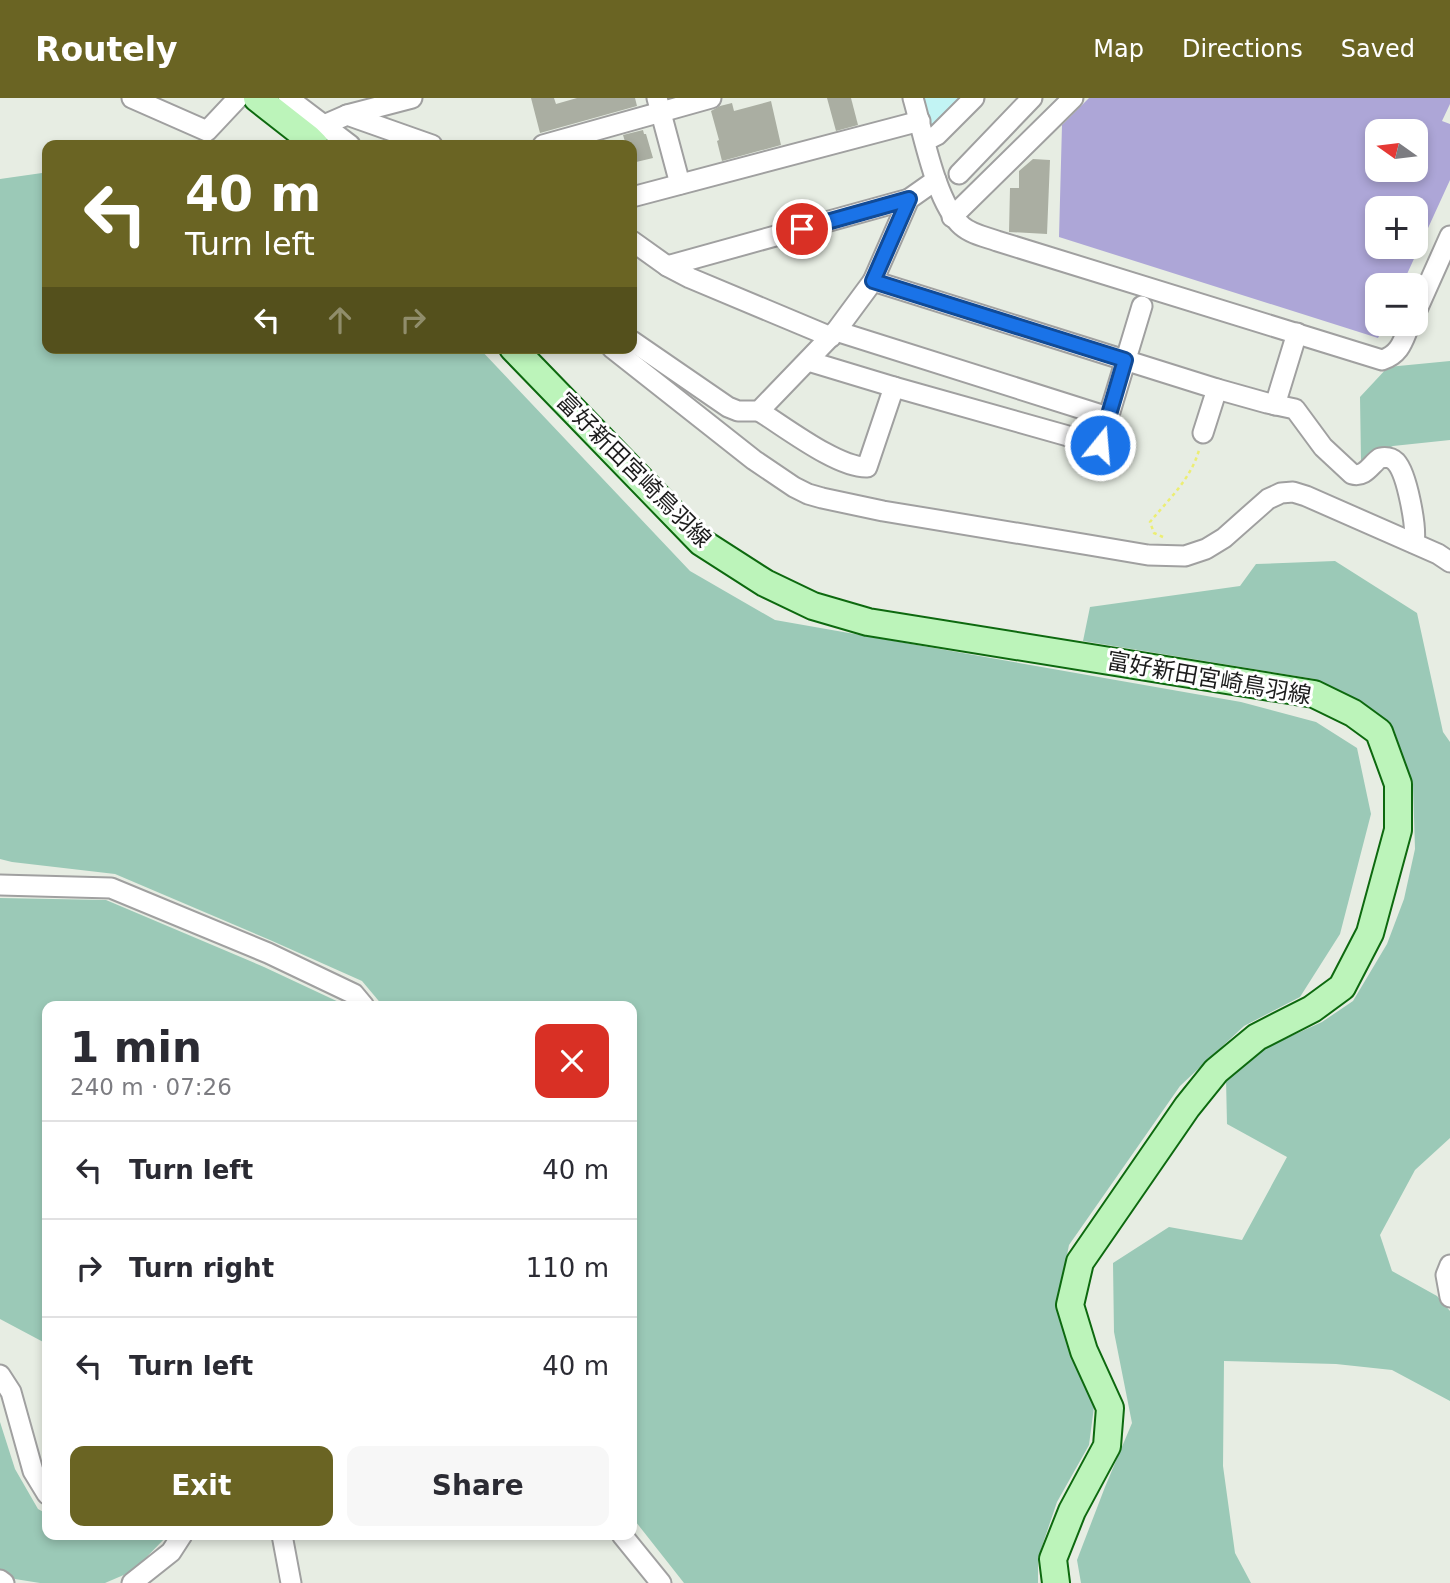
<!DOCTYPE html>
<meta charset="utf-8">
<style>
:root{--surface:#fff;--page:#f7f7f7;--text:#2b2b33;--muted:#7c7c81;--line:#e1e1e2;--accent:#6a6423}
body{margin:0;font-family:"DejaVu Sans","Noto Sans JP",sans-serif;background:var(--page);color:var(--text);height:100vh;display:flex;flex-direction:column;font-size:26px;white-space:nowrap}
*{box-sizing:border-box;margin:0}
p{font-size:23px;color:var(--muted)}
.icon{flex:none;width:38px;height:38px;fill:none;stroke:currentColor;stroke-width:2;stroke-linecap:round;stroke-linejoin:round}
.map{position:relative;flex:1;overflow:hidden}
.details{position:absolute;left:42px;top:903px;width:595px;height:539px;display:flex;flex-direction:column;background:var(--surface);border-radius:14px;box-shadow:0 4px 10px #0003}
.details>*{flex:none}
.banner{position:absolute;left:42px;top:42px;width:595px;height:214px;border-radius:14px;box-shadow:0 4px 10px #0003;background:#6a6423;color:#fff;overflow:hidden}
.needle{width:46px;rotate:284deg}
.fabs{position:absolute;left:1365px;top:21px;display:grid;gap:14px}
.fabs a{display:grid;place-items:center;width:63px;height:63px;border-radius:14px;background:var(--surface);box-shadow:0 4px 10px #0003;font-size:35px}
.pin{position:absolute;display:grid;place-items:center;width:60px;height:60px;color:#fff;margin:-30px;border:4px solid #fff;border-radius:50%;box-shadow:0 2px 7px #0007}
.me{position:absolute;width:77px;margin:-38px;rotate:17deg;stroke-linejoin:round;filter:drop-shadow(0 0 5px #0008)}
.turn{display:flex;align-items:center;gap:24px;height:147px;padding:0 28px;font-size:32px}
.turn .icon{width:91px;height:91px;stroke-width:2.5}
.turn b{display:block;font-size:49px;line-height:60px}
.lanes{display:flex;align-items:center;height:66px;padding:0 28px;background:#0003;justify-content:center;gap:35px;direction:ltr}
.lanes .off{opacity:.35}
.round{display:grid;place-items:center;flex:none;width:74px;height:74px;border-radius:14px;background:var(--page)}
.head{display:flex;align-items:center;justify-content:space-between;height:119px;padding:0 28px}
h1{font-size:42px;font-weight:700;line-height:52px}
.primary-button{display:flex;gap:14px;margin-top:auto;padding:14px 28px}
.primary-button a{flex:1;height:80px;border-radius:14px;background:var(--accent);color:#fff;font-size:28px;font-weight:700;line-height:80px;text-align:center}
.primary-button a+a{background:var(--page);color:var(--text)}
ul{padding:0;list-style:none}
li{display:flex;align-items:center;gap:21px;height:98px;padding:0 28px;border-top:2px solid var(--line)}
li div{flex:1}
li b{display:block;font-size:26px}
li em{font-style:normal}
header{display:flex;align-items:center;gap:42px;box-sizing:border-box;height:98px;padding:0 35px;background:var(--accent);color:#fff}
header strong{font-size:33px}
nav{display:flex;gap:38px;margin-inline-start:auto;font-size:24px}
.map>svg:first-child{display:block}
.forest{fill:#9bc9b7}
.park{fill:#c2f4f4}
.water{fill:#ada6d7;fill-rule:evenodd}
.building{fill:#aaaea2}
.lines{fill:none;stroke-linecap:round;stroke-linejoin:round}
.street-casing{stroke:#a0a0a0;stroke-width:23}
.secondary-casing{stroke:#0d690f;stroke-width:30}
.path{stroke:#ecee73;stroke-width:2.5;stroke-dasharray:3.5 3.5;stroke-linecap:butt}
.street{stroke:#fff;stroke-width:19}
.secondary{stroke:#bcf4ba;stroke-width:26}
.route-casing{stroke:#114b97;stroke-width:18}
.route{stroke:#1a73e8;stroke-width:12}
.labels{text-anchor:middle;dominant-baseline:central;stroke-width:6;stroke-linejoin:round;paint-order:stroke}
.street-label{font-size:23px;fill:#1c1c1c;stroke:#fff}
</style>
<header>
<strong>Routely</strong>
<nav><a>Map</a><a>Directions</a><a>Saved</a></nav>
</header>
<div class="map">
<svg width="1450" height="1485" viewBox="0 0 1450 1485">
<rect width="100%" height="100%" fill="#e7ede3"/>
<g class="forest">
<path d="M42,75l5,1v174h432l211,223 85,49 466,82 75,20 41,26 14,66 -31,120 -40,63 -56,29 -64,60 -111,159 -12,60 37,102 -5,38 -32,57 -19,56v25h-354l-52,-66v-511h-249l-21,-25 -92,-41 -155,-66 -103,-12 -12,-3v-680z"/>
<path d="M1450,263v79l-57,6 -32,15 -1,-64 28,-30z"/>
<path d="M1335,463l82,52 26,119 7,10v396l-35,32 -35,65 12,36 45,25 13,15v90l-58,-31 -56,-6 -112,-3 -1,105 12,87 16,30h-170l-4,-23 28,-73 27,-64 -18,-91 -1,-69 56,-36 73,13 45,-83 -60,-33 -1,-45 39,-31 57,-26 31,-21 34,-57 17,-45 11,-50 -2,-64 -19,-55 -36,-29 -43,-22 -232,-38 7,-34 150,-21 16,-22z"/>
<path d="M0,800l106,2 158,67 79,37v2h-296v338l-47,-25z"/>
<path d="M0,1324l15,47 23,40 9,5v21h47l30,5 43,-4 -34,35 -28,12h-65l-25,-4 -15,-9z"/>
</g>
<path class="park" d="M922,0h46l-38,31z"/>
<path class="water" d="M1089,0h361v6l-8,17 8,3v56l-48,105h-25v39h8l-7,14 -319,-101 3,-112zM1377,33h39v39h-39zM1377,110h39v39h-39z"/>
<g class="building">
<path d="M531,0h23l2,6 21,-6h58l2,8 -97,27z"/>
<path d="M827,0h24l7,27 -22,6z"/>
<path d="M771,3l10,44 -59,16 -5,-20 2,-1 -8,-29 9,-5 12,-3 2,8z"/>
<path d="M643,32l1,4h2l7,24 -21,5v-18h-6l-3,-10z"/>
<path d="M1033,61l17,1 -3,74 -38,-2 1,-44h9v-17z"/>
</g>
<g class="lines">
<defs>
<g id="street">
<path d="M132,0l75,33 31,-33"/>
<path d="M288,0l62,47"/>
<path d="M657,0l23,86"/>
<path d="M913,0c10,34 23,106 49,128 9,8 24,11 35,15l385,119c19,-6 21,-20 28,-36"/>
<path d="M347,17l65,-17"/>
<path d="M324,27l23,-10 85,30"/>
<path d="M925,43l12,-6 37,-37"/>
<path d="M543,47l168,-47"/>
<path d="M959,76l73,-76"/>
<path d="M632,99l288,-76"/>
<path d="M952,119l121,-119"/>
<path d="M632,143l35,25 23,12 141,59"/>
<path d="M667,168l242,-67"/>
<path d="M873,183l344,108 -14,44"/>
<path d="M1416,214l34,-76"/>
<path d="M836,233l272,86"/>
<path d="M632,243l96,66 10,4h21l77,-80 37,-50 36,-82 27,-19"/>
<path d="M612,250l142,112 40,27 14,7 14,4 61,13 206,34 59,10 37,1 21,-7 18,-11 44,-39 13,-6 12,-1 13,4 132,58 12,8"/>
<path d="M808,263l86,26 206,58 42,-139"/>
<path d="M1217,291l50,14 28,6 28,38 29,27c13,4 19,-10 28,-16 6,-1 11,-1 16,4 11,12 21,65 18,81"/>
<path d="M1275,307l22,-72"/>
<path d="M759,313c26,16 79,57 108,56l27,-80"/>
<path d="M0,787l111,3 157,65 86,41 10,12"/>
<path d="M1450,1167l-4,10 4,22"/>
<path d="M0,1277l11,17 22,79 14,23"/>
<path d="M282,1437l9,48"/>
<path d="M622,1437l39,48"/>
<path d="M0,1482l4,3"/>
<path d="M132,1485l39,-31 11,-17"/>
</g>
<g id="secondary">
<path d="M257,0l51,40 7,7"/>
<path d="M513,250l188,194 64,41 48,23 55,16 446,72 39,19 26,19 19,52v46l-28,103 -28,54 -30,22 -55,28 -41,34 -29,36 -107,155 -10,43 14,46 26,57 -3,38 -35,65 -19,48 3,24"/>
</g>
</defs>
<use href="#street" class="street-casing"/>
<use href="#secondary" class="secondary-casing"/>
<path class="path" d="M1163,439l-9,-4 -4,-11c18,-22 41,-43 49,-72"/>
<use href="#street" class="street"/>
<use href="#secondary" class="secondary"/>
</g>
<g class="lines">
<defs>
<path id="route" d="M802,131l107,-30 -36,82 252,79 -25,85"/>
</defs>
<use href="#route" class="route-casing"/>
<use href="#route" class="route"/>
</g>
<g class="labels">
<g class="street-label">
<text transform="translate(634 372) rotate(45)">富好新田宮崎鳥羽線</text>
<text transform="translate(1209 580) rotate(10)">富好新田宮崎鳥羽線</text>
</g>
</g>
</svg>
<div class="fabs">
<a><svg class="needle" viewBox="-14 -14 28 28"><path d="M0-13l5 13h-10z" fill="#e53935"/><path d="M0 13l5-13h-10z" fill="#7c7c81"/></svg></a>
<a>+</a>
<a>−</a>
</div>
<div class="pin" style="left:802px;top:131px;background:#d93025"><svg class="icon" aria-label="arrive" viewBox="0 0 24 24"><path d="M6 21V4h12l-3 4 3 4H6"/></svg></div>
<svg class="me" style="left:1100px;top:347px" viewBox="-20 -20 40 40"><circle r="17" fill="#1a73e8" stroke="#fff" stroke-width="3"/><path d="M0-11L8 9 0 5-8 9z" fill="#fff"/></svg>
<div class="banner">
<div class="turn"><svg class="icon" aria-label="left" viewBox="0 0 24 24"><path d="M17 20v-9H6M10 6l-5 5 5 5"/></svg><div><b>40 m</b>Turn left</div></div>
<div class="lanes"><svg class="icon" aria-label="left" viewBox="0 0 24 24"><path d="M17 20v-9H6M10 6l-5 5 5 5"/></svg><svg class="icon off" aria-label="ahead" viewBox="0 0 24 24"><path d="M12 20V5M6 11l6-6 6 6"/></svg><svg class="icon off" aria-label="right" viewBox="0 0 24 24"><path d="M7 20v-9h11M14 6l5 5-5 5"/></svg></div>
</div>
<section class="details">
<div class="head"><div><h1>1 min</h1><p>240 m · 07:26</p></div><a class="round" style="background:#d93025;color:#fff"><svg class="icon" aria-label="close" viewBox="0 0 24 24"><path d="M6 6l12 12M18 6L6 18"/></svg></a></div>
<ul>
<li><svg class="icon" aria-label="left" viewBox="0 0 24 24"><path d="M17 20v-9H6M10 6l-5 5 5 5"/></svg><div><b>Turn left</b></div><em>40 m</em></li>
<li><svg class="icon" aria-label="right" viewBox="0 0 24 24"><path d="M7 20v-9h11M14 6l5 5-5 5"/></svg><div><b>Turn right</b></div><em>110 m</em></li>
<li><svg class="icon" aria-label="left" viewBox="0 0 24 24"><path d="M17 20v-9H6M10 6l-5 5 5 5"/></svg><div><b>Turn left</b></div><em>40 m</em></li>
</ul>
<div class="primary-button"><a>Exit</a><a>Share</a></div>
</section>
</div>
